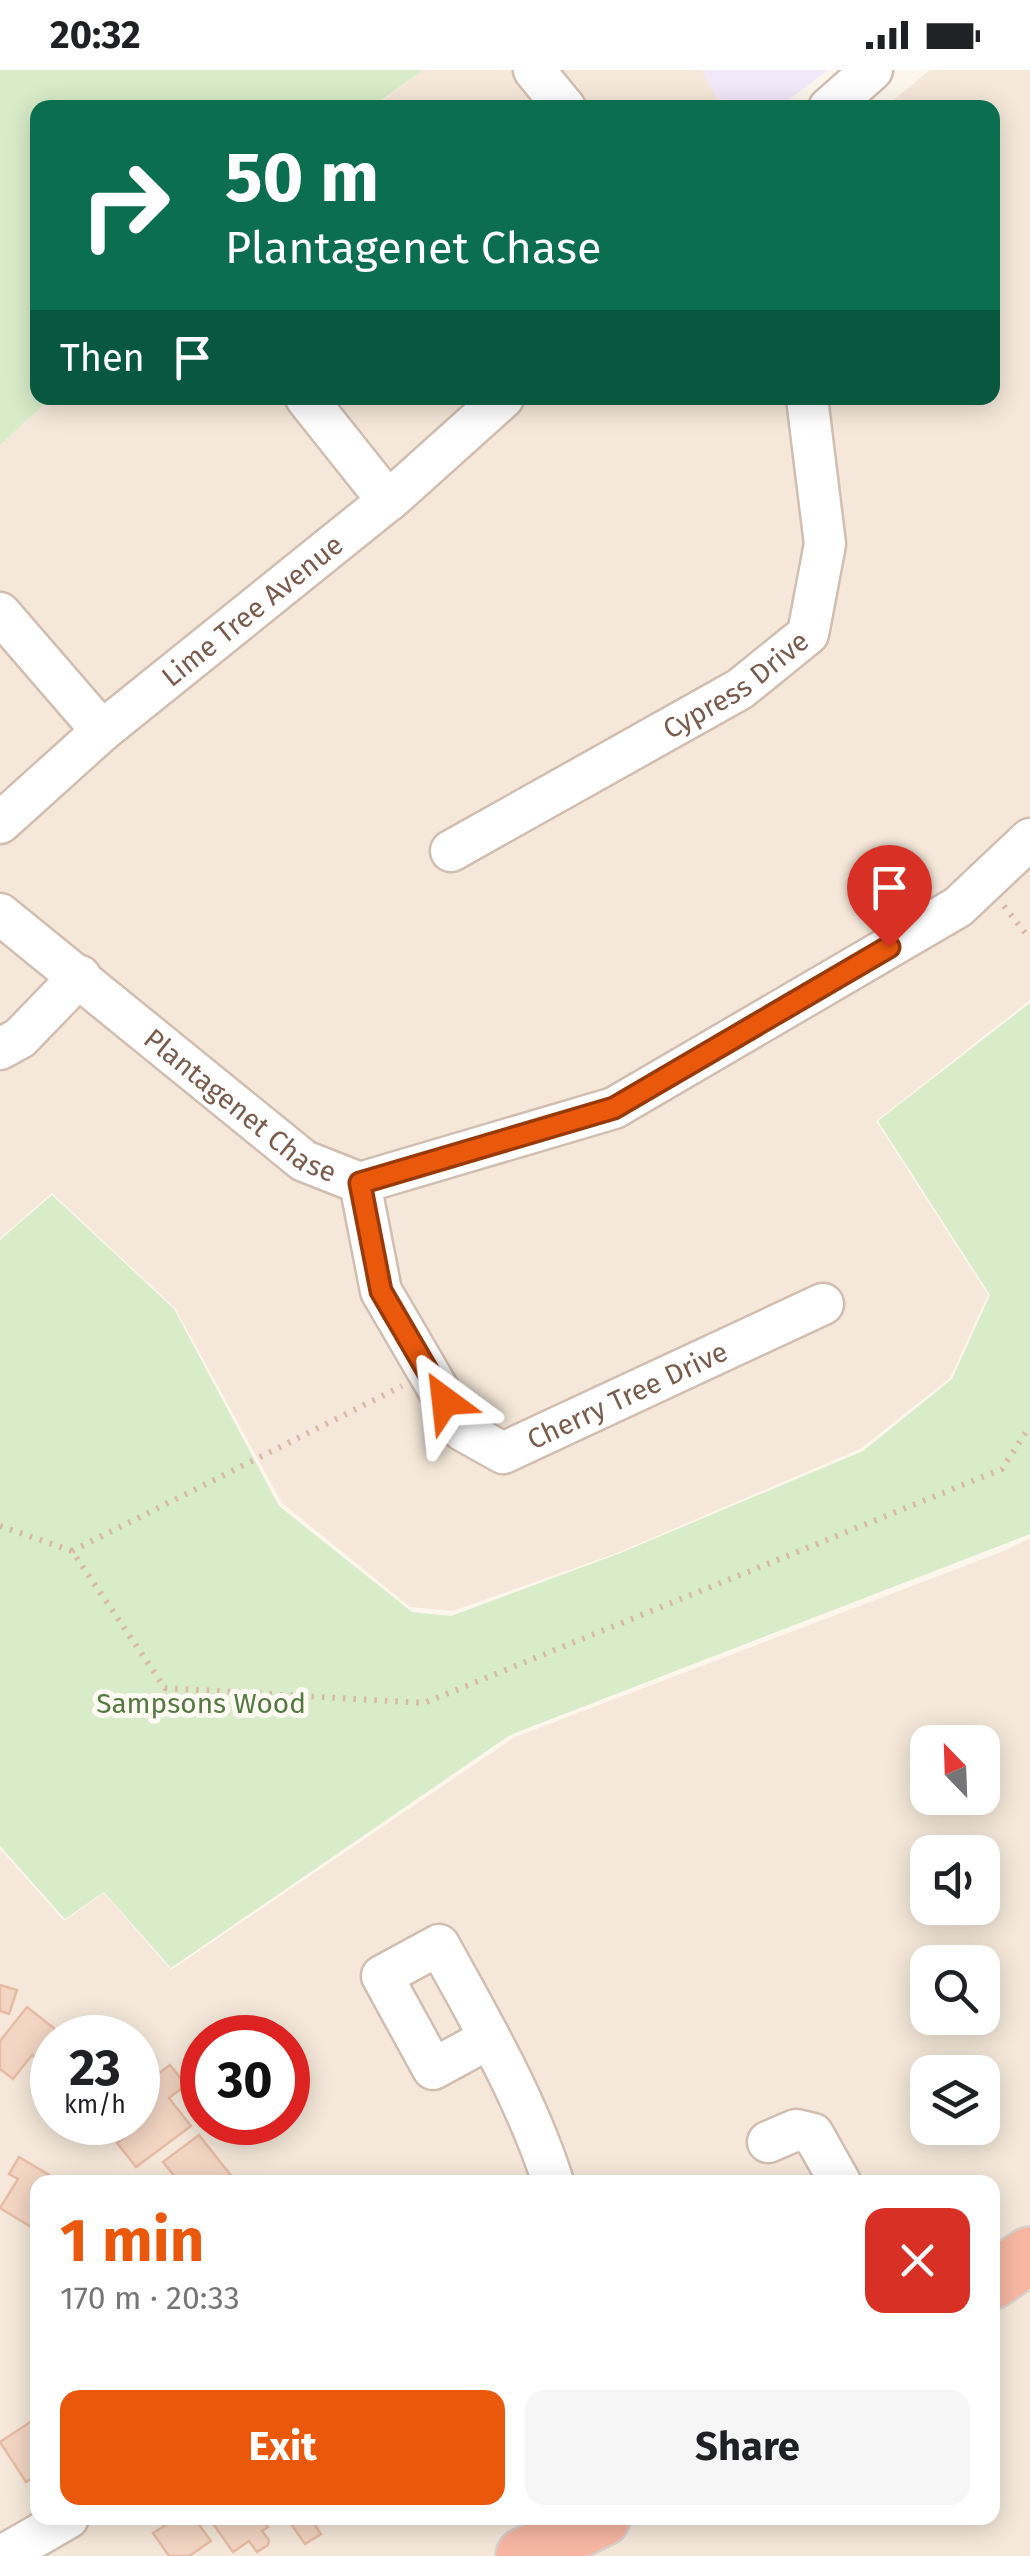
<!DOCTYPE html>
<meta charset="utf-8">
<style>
:root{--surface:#fff;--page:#f6f6f6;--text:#202124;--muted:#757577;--accent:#ea580c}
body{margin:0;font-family:"Fira Sans",sans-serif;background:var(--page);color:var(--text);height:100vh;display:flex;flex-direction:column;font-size:38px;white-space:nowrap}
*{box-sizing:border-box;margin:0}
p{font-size:32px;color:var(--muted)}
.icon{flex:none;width:55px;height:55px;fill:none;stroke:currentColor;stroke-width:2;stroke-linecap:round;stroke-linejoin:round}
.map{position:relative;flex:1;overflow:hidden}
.side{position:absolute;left:30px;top:2105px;width:970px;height:350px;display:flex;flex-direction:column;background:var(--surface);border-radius:20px;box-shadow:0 5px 25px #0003}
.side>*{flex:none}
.banner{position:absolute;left:30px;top:30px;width:970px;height:305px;border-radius:20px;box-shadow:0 5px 25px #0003;background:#0b6e4f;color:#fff;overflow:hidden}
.needle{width:65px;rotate:337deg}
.tools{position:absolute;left:910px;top:1655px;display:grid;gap:20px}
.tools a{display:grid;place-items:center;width:90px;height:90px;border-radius:20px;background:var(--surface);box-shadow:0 5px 25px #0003;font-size:50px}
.speed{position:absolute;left:30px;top:1945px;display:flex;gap:20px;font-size:50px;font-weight:700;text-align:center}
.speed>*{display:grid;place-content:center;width:130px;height:130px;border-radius:50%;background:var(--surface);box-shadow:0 5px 25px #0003;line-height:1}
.speed small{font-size:25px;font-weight:400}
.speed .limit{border:15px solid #d22;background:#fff;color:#111}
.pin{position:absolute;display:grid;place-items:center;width:85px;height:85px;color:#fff;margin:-102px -42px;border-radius:50% 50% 50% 0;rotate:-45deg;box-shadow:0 0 10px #0007}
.pin .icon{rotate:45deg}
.me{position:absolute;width:110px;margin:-55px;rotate:330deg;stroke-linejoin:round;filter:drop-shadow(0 0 8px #0008)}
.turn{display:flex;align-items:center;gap:35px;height:210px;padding:0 30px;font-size:45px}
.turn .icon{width:130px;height:130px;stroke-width:2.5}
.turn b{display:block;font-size:70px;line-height:85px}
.then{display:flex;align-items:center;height:95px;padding:0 30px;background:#0003;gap:20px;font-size:38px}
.round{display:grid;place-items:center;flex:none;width:105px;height:105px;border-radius:20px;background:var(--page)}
.overview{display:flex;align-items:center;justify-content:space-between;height:170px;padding:0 30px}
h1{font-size:60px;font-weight:700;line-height:75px;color:var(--accent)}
.action{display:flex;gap:20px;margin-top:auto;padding:20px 30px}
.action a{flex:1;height:115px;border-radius:20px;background:var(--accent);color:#fff;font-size:40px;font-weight:700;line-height:115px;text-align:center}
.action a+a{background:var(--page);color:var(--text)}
.status{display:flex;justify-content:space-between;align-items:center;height:70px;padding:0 50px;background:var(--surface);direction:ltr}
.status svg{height:28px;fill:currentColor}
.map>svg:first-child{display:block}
.residential{fill:#f5e8da;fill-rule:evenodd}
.education{fill:#f3e8fa}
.green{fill:#d8ecc9}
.building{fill:#f3d5c3;stroke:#e6bba3;stroke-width:2.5}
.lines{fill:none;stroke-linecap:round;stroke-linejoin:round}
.minor-casing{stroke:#d1beb0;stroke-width:45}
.highway-casing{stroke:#dad1cd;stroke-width:60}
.path{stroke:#d9b8a5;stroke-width:6;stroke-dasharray:2.5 8;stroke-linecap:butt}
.minor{stroke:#fff;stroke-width:40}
.highway{stroke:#f7b7a3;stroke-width:55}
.route-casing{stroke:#983908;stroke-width:25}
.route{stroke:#ea580c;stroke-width:18}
.labels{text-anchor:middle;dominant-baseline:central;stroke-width:10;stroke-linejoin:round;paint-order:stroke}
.street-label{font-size:28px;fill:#7a5c4d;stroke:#fffaf3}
.park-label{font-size:28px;fill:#537a41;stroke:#fffaf3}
</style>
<div class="status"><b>20:32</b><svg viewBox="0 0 49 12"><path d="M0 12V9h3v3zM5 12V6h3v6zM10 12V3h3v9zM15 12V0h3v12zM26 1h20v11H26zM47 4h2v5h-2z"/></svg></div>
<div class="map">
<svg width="1030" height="2486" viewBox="0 0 1030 2486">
<rect width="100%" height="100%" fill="#fdf6ec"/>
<g class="residential">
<path d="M423,0h279l19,37 -349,1z"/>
<path d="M930,0h100v930l-154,121 112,174 -38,83 -90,71 -243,104 -164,58 -43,-4 -128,-104 -107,-195 -123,-115 -52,45v-793l51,-47h941v-290l-107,-1z"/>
<path d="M1030,1468v1018h-1030v-707l64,72 40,-28 67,77 344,-233 489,-186zM928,1672h54v56h-54zM928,1782h54v56h-54zM928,1892h54v56h-54zM52,1968h86v84h-86zM202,1968h86v84h-86zM928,2002h54v56h-54zM38,2112h954v336h-954z"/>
</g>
<path class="education" d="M702,0h126l-50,38 -57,-1z"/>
<g class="green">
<path d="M0,0h423l-51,37 -334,1v290h13l-51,47z"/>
<path d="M1030,933v531l-520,201 -339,233 -67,-76 -39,27 -65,-73v-606l52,-45 122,114 105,197 133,106 39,4 167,-62 245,-103 89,-72 38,-84 -112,-174z"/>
</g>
<g class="building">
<path d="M0,1915l17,5 -8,24 -9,-3z"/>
<path d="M27,1937l28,22 -2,4 6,5h-7v23l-5,6 -15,-12 -19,24 -13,-10v-28z"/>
<path d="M170,1995l16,20 -17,13 22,28 -55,41 -19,-24 22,-16 -3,-5 2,-33z"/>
<path d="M199,2065l37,47h-57l-16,-20z"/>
<path d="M19,2087l42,25h-23v49l-38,-23 18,-29 -9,-5z"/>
<path d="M38,2347v57l-12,8 -26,-40z"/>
<path d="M177,2448h17l17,23 -22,15h-20l-16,-23z"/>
<path d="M209,2448h52l7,9 -6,4 7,9 -1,5 -11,7 -8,-11 -16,11z"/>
<path d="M287,2448h27l-3,1 10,15 -16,10z"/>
</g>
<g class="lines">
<defs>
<g id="minor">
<path d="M534,0l31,38"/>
<path d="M829,38l43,-38"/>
<path d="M306,328l82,103"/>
<path d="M0,543l102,118"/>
<path id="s1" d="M0,753l102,-92 292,-235 109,-98"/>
<path id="s2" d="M451,781l289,-162 68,-55 17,-90 -18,-146"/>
<path id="s3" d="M0,844l304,247 56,22 254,-75 344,-201 72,-68"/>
<path d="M0,979l20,-11 60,-62"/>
<path id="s4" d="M360,1113l21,108 81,139 41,23 320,-149"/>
<path d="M490,1968l-57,31 -51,-93 57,-31c43,78 87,153 114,237"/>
<path d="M768,2072l28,-12 17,4 27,48"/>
<path d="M2,2486l66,-38"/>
</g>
<g id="highway">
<path d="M992,2211l38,-26"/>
<path d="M524,2486l78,-38"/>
</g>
</defs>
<use href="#minor" class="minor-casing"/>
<use href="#highway" class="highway-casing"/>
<g class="path">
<path d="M1004,836l26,33"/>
<path d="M0,1456l72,25 93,137 259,15 578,-234 28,-43"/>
<path d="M72,1481l330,-165"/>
</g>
<use href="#minor" class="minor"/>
<use href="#highway" class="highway"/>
</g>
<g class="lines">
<defs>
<path id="route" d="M445,1331l-64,-110 -21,-108 254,-75 275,-161"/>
</defs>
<use href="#route" class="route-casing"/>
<use href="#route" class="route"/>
</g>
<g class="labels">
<g class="street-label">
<text stroke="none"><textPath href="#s1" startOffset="330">Lime Tree Avenue</textPath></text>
<text stroke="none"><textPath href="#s2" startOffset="330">Cypress Drive</textPath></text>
<text stroke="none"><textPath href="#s3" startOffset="308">Plantagenet Chase</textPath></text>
<text stroke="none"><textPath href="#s4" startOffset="455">Cherry Tree Drive</textPath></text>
</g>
<g class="park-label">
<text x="201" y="1633">Sampsons Wood</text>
</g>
</g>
</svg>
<div class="tools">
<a><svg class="needle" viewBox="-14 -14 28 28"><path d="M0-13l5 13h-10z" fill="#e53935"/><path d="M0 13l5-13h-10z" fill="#757577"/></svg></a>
<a><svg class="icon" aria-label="sound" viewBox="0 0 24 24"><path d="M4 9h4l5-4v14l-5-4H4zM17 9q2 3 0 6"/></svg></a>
<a><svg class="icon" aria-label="search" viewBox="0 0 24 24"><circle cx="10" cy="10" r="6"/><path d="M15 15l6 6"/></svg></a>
<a><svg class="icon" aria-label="layers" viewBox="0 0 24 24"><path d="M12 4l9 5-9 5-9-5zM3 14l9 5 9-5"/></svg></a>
</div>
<div class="speed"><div>23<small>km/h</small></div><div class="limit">30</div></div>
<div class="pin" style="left:889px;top:877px;background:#d93025"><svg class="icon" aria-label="arrive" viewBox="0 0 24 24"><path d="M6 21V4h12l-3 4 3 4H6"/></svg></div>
<svg class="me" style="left:445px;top:1331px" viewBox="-20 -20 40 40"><path d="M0-17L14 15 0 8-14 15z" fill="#ea580c" stroke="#fff" stroke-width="4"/></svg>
<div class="banner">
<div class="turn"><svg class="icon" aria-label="right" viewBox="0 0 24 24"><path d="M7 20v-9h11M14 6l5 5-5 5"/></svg><div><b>50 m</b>Plantagenet Chase</div></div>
<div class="then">Then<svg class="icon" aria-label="arrive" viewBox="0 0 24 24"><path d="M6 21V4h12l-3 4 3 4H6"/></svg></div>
</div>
<section class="side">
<div class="overview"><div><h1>1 min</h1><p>170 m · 20:33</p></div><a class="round" style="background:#d93025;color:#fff"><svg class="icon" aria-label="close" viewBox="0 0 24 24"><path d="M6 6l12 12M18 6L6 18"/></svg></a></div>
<div class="action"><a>Exit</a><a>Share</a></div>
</section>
</div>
